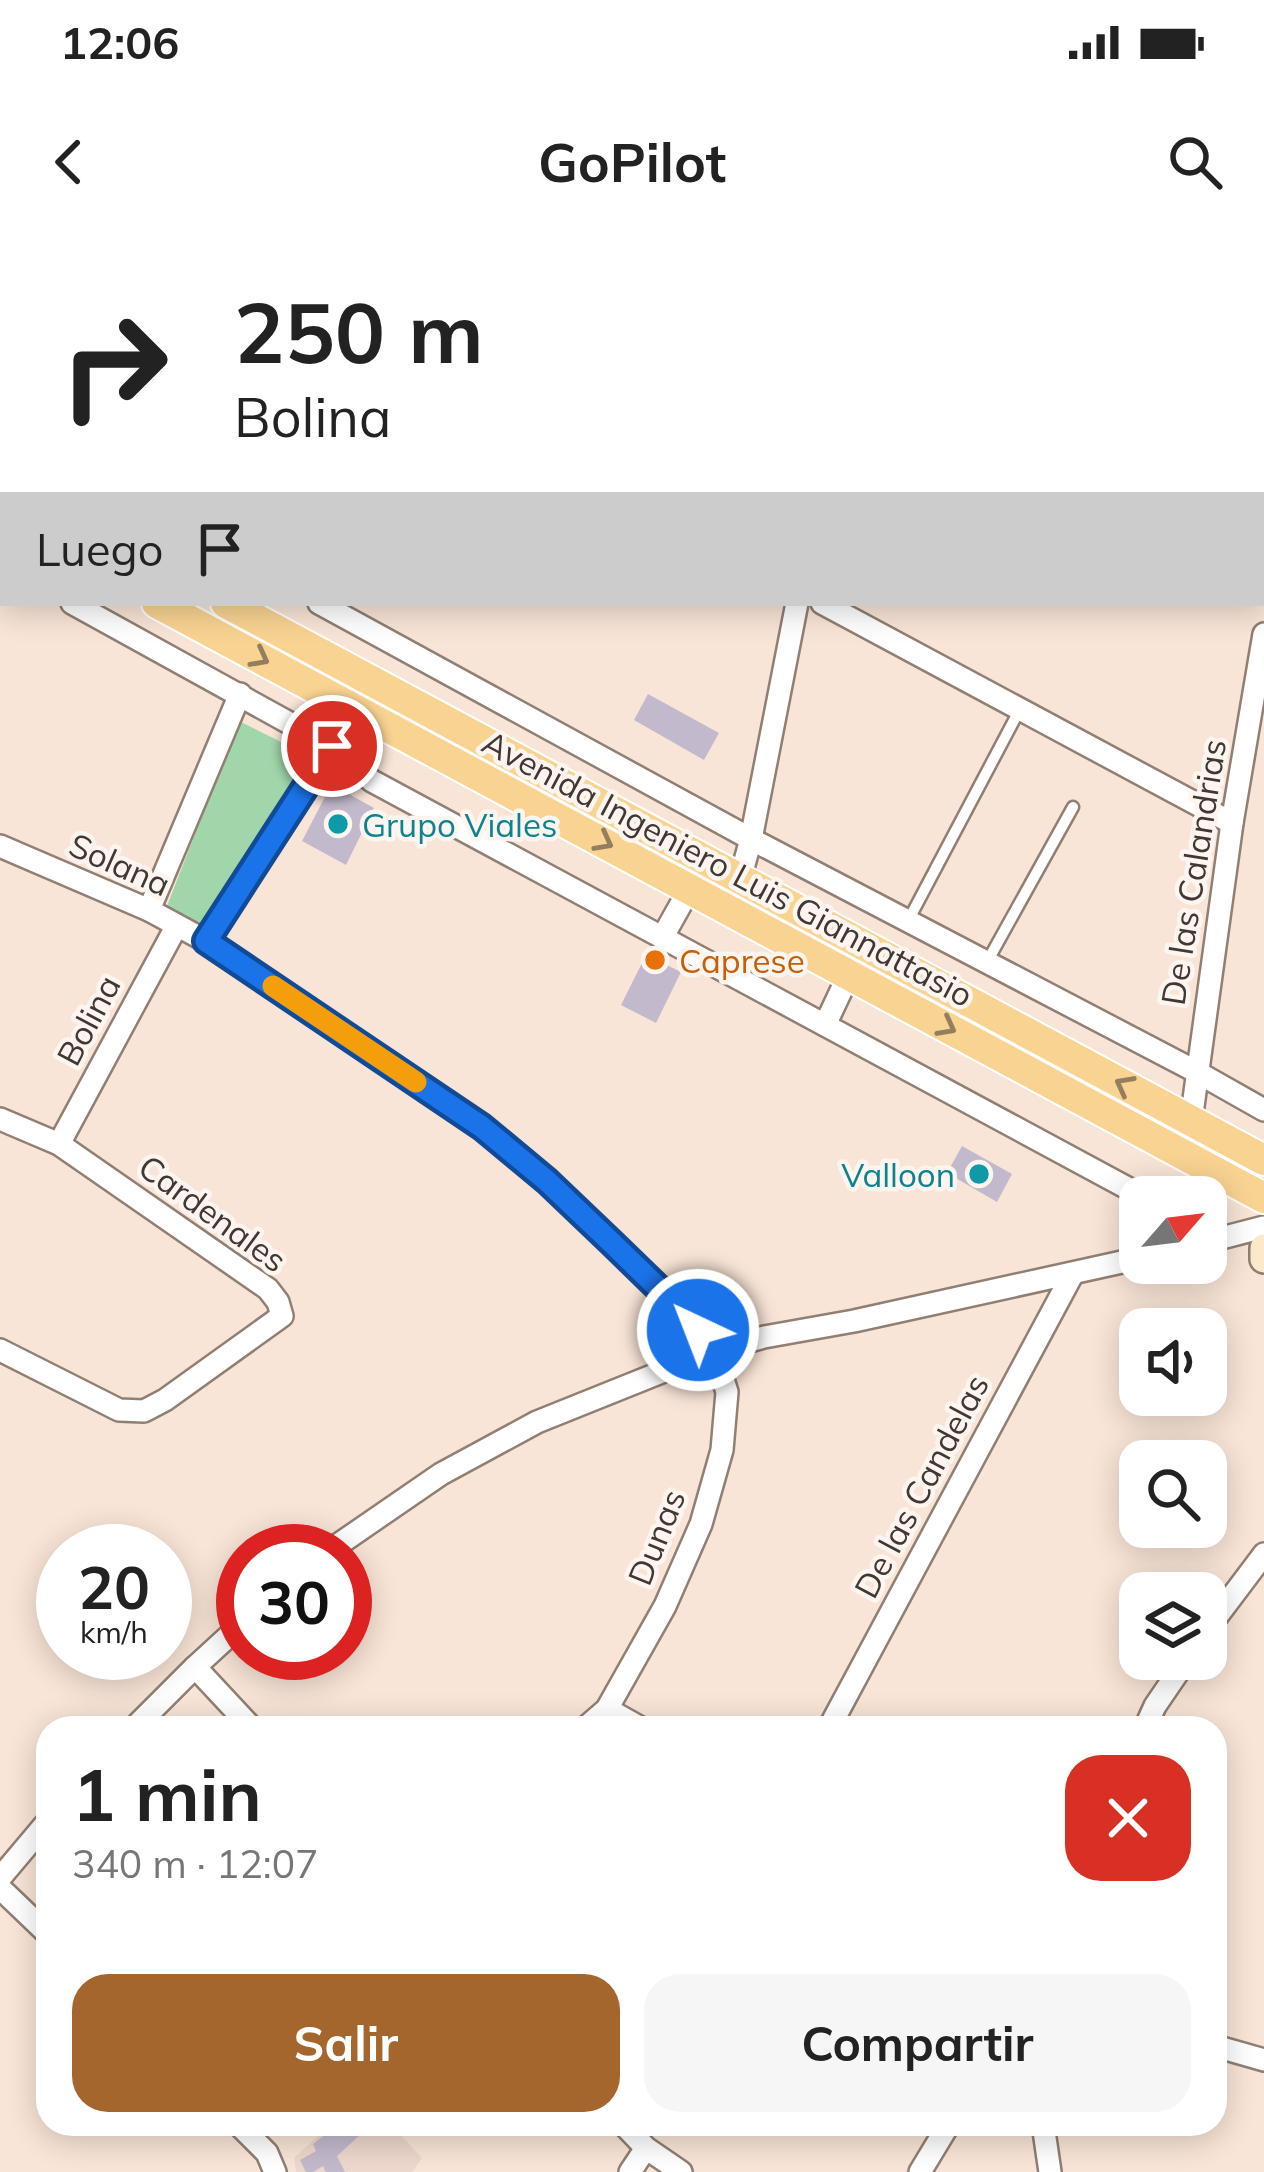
<!DOCTYPE html>
<html lang="es">
<meta charset="utf-8">
<style>
:root{--surface:#fff;--page:#f6f6f6;--text:#222;--muted:#767676;--accent:#a4662c}
body{margin:0;font-family:Mulish,sans-serif;background:var(--page);color:var(--text);height:100vh;display:flex;flex-direction:column;font-size:45px;white-space:nowrap}
*{box-sizing:border-box;margin:0}
p{font-size:39px;color:var(--muted)}
.icon{flex:none;width:66px;height:66px;fill:none;stroke:currentColor;stroke-width:2;stroke-linecap:round;stroke-linejoin:round}
.map{position:relative;flex:1;overflow:hidden}
.panel{position:absolute;left:36px;top:1476px;width:1191px;height:420px;display:flex;flex-direction:column;background:var(--surface);border-radius:36px;box-shadow:0 6px 30px #0003}
.panel>*{flex:none}
.top-card{position:absolute;left:0px;top:0px;width:1266px;height:366px;box-shadow:0 6px 30px #0003;background:#fff;color:var(--text);overflow:hidden}
.needle{width:78px;rotate:62deg}
.fabs{position:absolute;left:1119px;top:936px;display:grid;gap:24px}
.fabs a{display:grid;place-items:center;width:108px;height:108px;border-radius:24px;background:var(--surface);box-shadow:0 6px 30px #0003;font-size:60px}
.speed{position:absolute;left:36px;top:1284px;display:flex;gap:24px;font-size:60px;font-weight:700;text-align:center}
.speed>*{display:grid;place-content:center;width:156px;height:156px;border-radius:50%;background:var(--surface);box-shadow:0 6px 30px #0003;line-height:1}
.speed small{font-size:30px;font-weight:400}
.speed .limit{border:18px solid #d22;background:#fff;color:#111}
.pin{position:absolute;display:grid;place-items:center;width:102px;height:102px;color:#fff;margin:-51px;border:6px solid #fff;border-radius:50%;box-shadow:0 3px 12px #0007}
.me{position:absolute;width:132px;margin:-66px;rotate:317deg;stroke-linejoin:round;filter:drop-shadow(0 0 9px #0008)}
.turn{display:flex;align-items:center;gap:42px;height:252px;padding:0 36px;font-size:54px}
.turn .icon{width:156px;height:156px;stroke-width:2.5}
.turn b{display:block;font-size:84px;line-height:102px}
.then{display:flex;align-items:center;height:114px;padding:0 36px;background:#0003;gap:24px;font-size:45px}
.round{display:grid;place-items:center;flex:none;width:126px;height:126px;border-radius:36px;background:var(--page)}
.overview{display:flex;align-items:center;justify-content:space-between;height:204px;padding:0 36px}
h1{font-size:72px;font-weight:700;line-height:90px}
.action{display:flex;gap:24px;margin-top:auto;padding:24px 36px}
.action a{flex:1;height:138px;border-radius:36px;background:var(--accent);color:#fff;font-size:48px;font-weight:700;line-height:138px;text-align:center}
.action a+a{background:var(--page);color:var(--text)}
.status{display:flex;justify-content:space-between;align-items:center;height:84px;padding:0 60px;background:var(--surface);direction:ltr}
.status svg{height:33px;fill:currentColor}
header{display:flex;justify-content:space-between;align-items:center;height:156px;padding:0 36px;background:var(--surface);font-size:54px;font-weight:700}
.map>svg:first-child{display:block}
.education{fill:#eed7cd}
.green{fill:#a1d6ab}
.building{fill:#c3b9cc}
.lines{fill:none;stroke-linecap:round;stroke-linejoin:round}
.lane-casing{stroke:#907f72;stroke-width:15}
.street-casing{stroke:#907f72;stroke-width:26}
.secondary-casing{stroke:#907f72;stroke-width:32}
.primary-casing{stroke:#fff;stroke-width:34}
.lane{stroke:#fff;stroke-width:10}
.street{stroke:#fff;stroke-width:21}
.secondary{stroke:#fce9c9;stroke-width:27}
.primary{stroke:#f9d392;stroke-width:30}
.oneway{stroke:#937e5d}
.route-casing{stroke:#114b97;stroke-width:30}
.route{stroke:#1a73e8;stroke-width:21}
.slow{stroke:#f59e0b;stroke-width:21}
.culture-dot{fill:#0f9aa8;stroke:#fdf5ef;stroke-width:4.5}
.food-dot{fill:#e8710a;stroke:#fdf5ef;stroke-width:4.5}
.labels{text-anchor:middle;dominant-baseline:central;stroke-width:9;stroke-linejoin:round;paint-order:stroke}
.culture-label{font-size:33px;fill:#0d838f;stroke:#fdf5ef;text-anchor:start}
.street-label{font-size:33px;fill:#403832;stroke:#fdf5ef}
.food-label{font-size:33px;fill:#c56008;stroke:#fdf5ef;text-anchor:start}
</style>
<div class="status"><b>12:06</b><svg viewBox="0 0 49 12"><path d="M0 12V9h3v3zM5 12V6h3v6zM10 12V3h3v9zM15 12V0h3v12zM26 1h20v11H26zM47 4h2v5h-2z"/></svg></div>
<header><svg class="icon" aria-label="back" viewBox="0 0 24 24"><path d="M15 5l-7 7 7 7"/></svg>GoPilot<svg class="icon" aria-label="search" viewBox="0 0 24 24"><circle cx="10" cy="10" r="6"/><path d="M15 15l6 6"/></svg></header>
<div class="map">
<svg width="1264" height="1932" viewBox="0 0 1264 1932">
<rect width="100%" height="100%" fill="#f9e5d7"/>
<path class="education" d="M331,1884h59l32,34 -10,14h-116l-2,-14z"/>
<path class="green" d="M239,481l74,37 -107,169 -39,-21z"/>
<g class="building">
<path d="M648,454l71,39 -15,27 -70,-40z"/>
<path d="M347,553l27,15 -28,57 -44,-24 23,-44z"/>
<path d="M646,715l35,17 -25,51 -35,-18z"/>
<path d="M962,906l50,28 -15,28 -50,-29z"/>
<path d="M339,1884h33l-35,32 8,16h-19l-3,-6 -10,6h-7l-6,-12 16,-9 -3,-7z"/>
</g>
<g class="lines">
<defs>
<g id="lane">
<path d="M908,681l112,-212"/>
<path d="M987,722l86,-155"/>
</g>
<g id="street">
<path d="M157,0l6,3"/>
<path d="M662,0l6,3"/>
<path d="M1175,0l5,3"/>
<path d="M244,3l2,-3"/>
<path d="M855,3v-3"/>
<path d="M1263,48l1,1"/>
<path d="M0,191l3,1"/>
<path d="M1263,322l1,1"/>
<path d="M0,324l3,2"/>
<path d="M72,363l259,143 41,35 772,416"/>
<path d="M319,363l432,236 444,232 69,39"/>
<path d="M822,363l410,220"/>
<path d="M0,606l149,64 57,31 276,186 65,54 65,62 70,68 32,40 13,41 -5,58 -21,74 -36,82 -58,103 -22,19"/>
<path d="M740,639l11,-40 46,-236"/>
<path d="M149,670l91,-216"/>
<path d="M662,698l28,-50"/>
<path d="M206,701l125,-195 27,-36"/>
<path d="M825,785l24,-51"/>
<path d="M0,879l59,25 209,145 10,13 4,14 -117,84 -21,11 -25,-1 -119,-60"/>
<path d="M1191,881l41,-298 32,-189"/>
<path d="M59,904l117,-217"/>
<path d="M1206,1002l58,-15"/>
<path d="M329,1311l112,-77 96,-52 177,-71 50,-14 90,-16 286,-63"/>
<path d="M1206,1391l58,-77"/>
<path d="M195,1427l57,61"/>
<path d="M607,1469l34,19"/>
<path d="M134,1488l61,-61 48,-44"/>
<path d="M829,1488l243,-453"/>
<path d="M1145,1488l10,-22 32,-47"/>
<path d="M0,1638l48,-57"/>
<path d="M0,1648l48,46"/>
<path d="M1215,1806l49,14"/>
<path d="M238,1884l29,29 8,19"/>
<path d="M623,1884l23,24 35,24"/>
<path d="M1043,1884l7,48"/>
<path d="M630,1932l16,-24"/>
<path d="M920,1932l29,-48"/>
</g>
<path id="secondary" d="M1264,1008v11"/>
<g id="primary">
<path d="M0,241l3,2"/>
<path d="M0,279l3,2"/>
<path d="M157,363l1107,595"/>
<path d="M226,363l1038,557"/>
</g>
</defs>
<use href="#lane" class="lane-casing"/>
<use href="#street" class="street-casing"/>
<use href="#secondary" class="secondary-casing"/>
<use href="#primary" class="primary-casing"/>
<use href="#lane" class="lane"/>
<use href="#street" class="street"/>
<use href="#secondary" class="secondary"/>
<use href="#primary" class="primary"/>
</g>
<defs><path id="oneway-chevron" d="M-2-3.5L2.5 0L-2 3.5" fill="none" stroke-width="1.6" stroke-linecap="round" stroke-linejoin="round" transform="scale(3)"/></defs>
<g class="oneway">
<use href="#oneway-chevron" transform="translate(260 418) rotate(28)"/>
<use href="#oneway-chevron" transform="translate(604 602) rotate(28)"/>
<use href="#oneway-chevron" transform="translate(947 787) rotate(28)"/>
<use href="#oneway-chevron" transform="translate(1124 845) rotate(-152)"/>
</g>
<g class="lines">
<defs>
<path id="route" d="M332,506l-126,195 276,186 65,54 65,62 70,68 16,19"/>
</defs>
<use href="#route" class="route-casing"/>
<use href="#route" class="route"/>
<path class="slow" d="M273,746l143,96"/>
</g>
<g class="culture-dot">
<circle cx="338" cy="584" r="12"/>
<circle cx="979" cy="934" r="12"/>
</g>
<circle class="food-dot" cx="655" cy="720" r="12"/>
<g class="labels">
<g class="culture-label">
<text x="362" y="584">Grupo Viales</text>
<text x="955" y="934" text-anchor="end">Valloon</text>
</g>
<g class="street-label">
<text transform="translate(120 624) rotate(24)">Solana</text>
<text transform="translate(728 628) rotate(28)">Avenida Ingeniero Luis Giannattasio</text>
<text transform="translate(1193 632) rotate(-81)">De las Calandrias</text>
<text transform="translate(88 780) rotate(-62)">Bolina</text>
<text transform="translate(213 973) rotate(36)">Cardenales</text>
<text transform="translate(921 1246) rotate(-62)">De las Candelas</text>
<text transform="translate(656 1297) rotate(-68)">Dunas</text>
</g>
<g class="food-label">
<text x="679" y="720">Caprese</text>
</g>
</g>
</svg>
<div class="fabs">
<a><svg class="needle" viewBox="-14 -14 28 28"><path d="M0-13l5 13h-10z" fill="#e53935"/><path d="M0 13l5-13h-10z" fill="#767676"/></svg></a>
<a><svg class="icon" aria-label="sound" viewBox="0 0 24 24"><path d="M4 9h4l5-4v14l-5-4H4zM17 9q2 3 0 6"/></svg></a>
<a><svg class="icon" aria-label="search" viewBox="0 0 24 24"><circle cx="10" cy="10" r="6"/><path d="M15 15l6 6"/></svg></a>
<a><svg class="icon" aria-label="layers" viewBox="0 0 24 24"><path d="M12 4l9 5-9 5-9-5zM3 14l9 5 9-5"/></svg></a>
</div>
<div class="speed"><div>20<small>km/h</small></div><div class="limit">30</div></div>
<div class="pin" style="left:332px;top:506px;background:#d93025"><svg class="icon" aria-label="arrive" viewBox="0 0 24 24"><path d="M6 21V4h12l-3 4 3 4H6"/></svg></div>
<svg class="me" style="left:698px;top:1090px" viewBox="-20 -20 40 40"><circle r="17" fill="#1a73e8" stroke="#fff" stroke-width="3"/><path d="M0-11L8 9 0 5-8 9z" fill="#fff"/></svg>
<div class="top-card">
<div class="turn"><svg class="icon" aria-label="right" viewBox="0 0 24 24"><path d="M7 20v-9h11M14 6l5 5-5 5"/></svg><div><b>250 m</b>Bolina</div></div>
<div class="then">Luego<svg class="icon" aria-label="arrive" viewBox="0 0 24 24"><path d="M6 21V4h12l-3 4 3 4H6"/></svg></div>
</div>
<section class="panel">
<div class="overview"><div><h1>1 min</h1><p>340 m · 12:07</p></div><a class="round" style="background:#d93025;color:#fff"><svg class="icon" aria-label="close" viewBox="0 0 24 24"><path d="M6 6l12 12M18 6L6 18"/></svg></a></div>
<div class="action"><a>Salir</a><a>Compartir</a></div>
</section>
</div>
